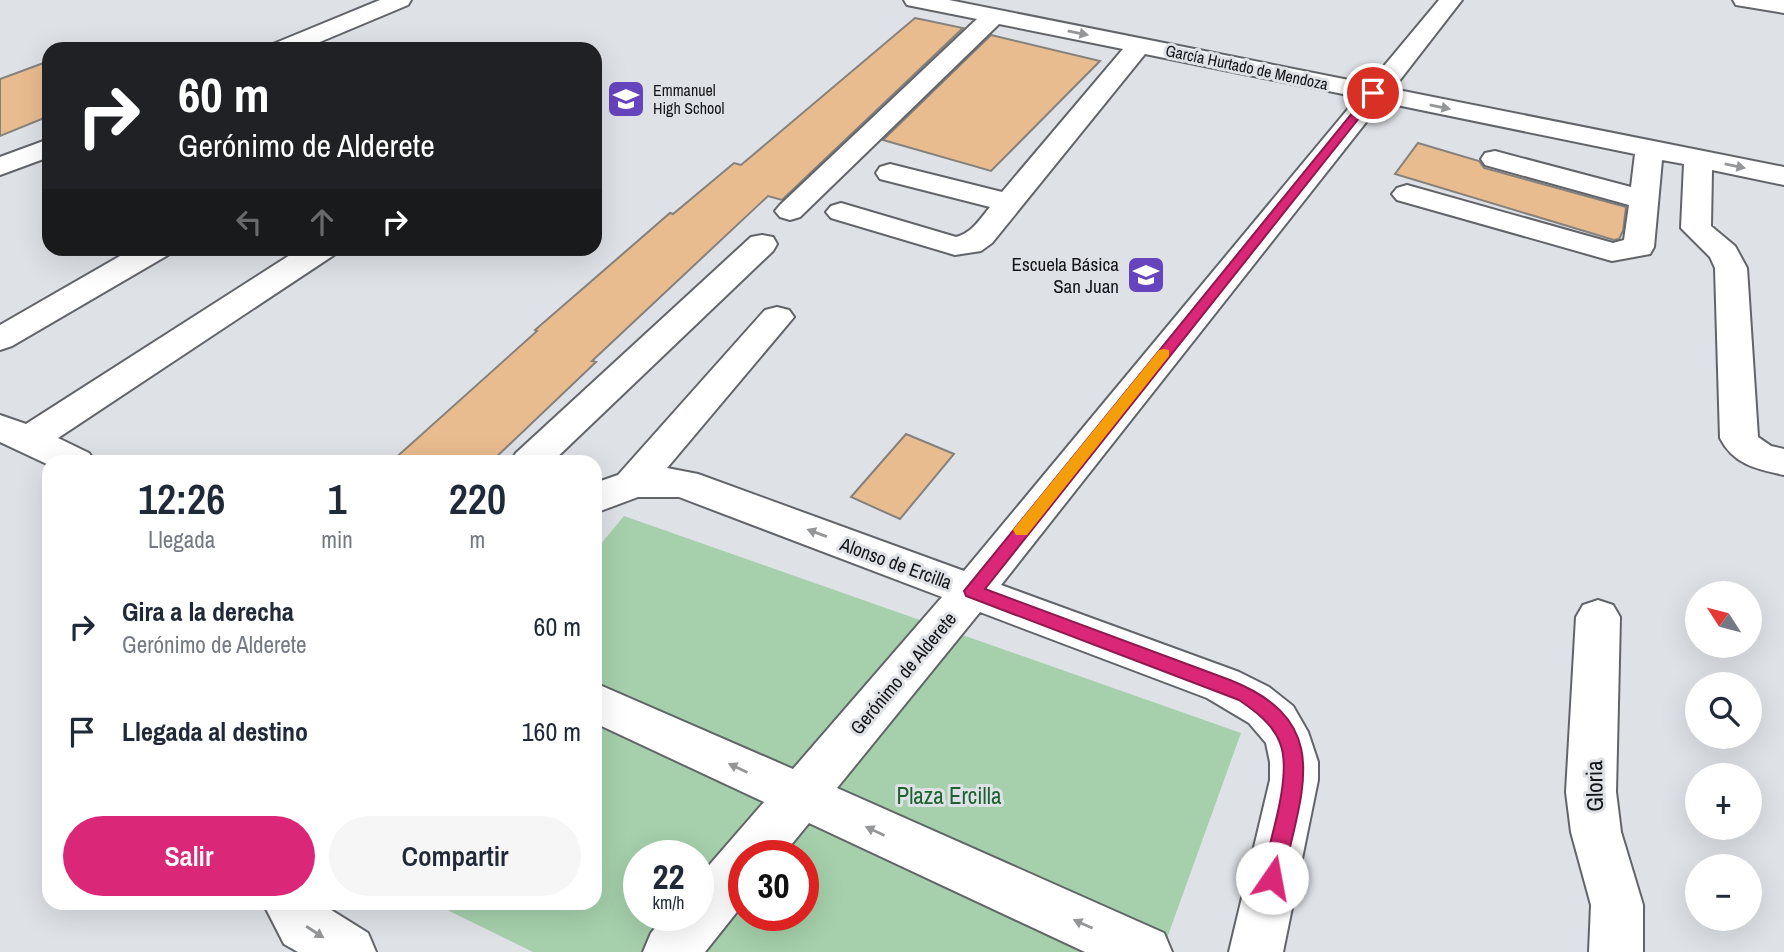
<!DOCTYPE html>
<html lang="es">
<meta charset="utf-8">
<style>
:root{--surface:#fff;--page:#f6f6f7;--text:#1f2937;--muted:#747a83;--accent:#db2777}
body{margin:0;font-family:"Archivo Narrow",sans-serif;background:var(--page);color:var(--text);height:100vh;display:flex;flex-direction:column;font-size:26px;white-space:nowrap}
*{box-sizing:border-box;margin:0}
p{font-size:23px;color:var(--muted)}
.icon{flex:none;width:38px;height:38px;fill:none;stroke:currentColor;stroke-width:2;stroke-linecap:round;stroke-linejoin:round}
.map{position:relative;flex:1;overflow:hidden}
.drawer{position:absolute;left:42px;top:455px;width:560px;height:455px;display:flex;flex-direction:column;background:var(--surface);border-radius:21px;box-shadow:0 7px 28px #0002}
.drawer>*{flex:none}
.banner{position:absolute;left:42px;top:42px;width:560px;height:214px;border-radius:21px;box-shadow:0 7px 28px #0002;background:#202124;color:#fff;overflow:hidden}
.needle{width:46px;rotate:306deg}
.tools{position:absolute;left:1685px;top:581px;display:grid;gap:14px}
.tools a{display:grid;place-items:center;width:77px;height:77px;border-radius:50%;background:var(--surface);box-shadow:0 7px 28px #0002;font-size:35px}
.speed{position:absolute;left:623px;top:840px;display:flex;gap:14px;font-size:35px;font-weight:700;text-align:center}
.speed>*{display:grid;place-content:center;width:91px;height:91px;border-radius:50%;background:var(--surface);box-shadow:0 7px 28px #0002;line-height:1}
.speed small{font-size:18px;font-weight:400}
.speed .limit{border:10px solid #d22;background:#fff;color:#111}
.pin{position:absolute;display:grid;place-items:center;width:60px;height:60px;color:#fff;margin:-30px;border:4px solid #fff;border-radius:50%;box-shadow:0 2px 7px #0007}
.me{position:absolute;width:77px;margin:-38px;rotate:12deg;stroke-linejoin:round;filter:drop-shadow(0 0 5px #0008)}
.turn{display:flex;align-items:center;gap:24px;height:147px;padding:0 21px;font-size:32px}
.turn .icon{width:91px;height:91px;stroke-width:2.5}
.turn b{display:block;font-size:49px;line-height:60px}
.lanes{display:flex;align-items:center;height:66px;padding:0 21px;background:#0003;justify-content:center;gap:35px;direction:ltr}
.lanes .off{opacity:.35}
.eta{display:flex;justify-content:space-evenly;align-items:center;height:119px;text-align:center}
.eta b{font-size:42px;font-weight:600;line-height:49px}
.primary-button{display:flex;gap:14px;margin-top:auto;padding:14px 21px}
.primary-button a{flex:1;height:80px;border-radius:42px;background:var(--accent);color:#fff;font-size:28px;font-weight:600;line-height:80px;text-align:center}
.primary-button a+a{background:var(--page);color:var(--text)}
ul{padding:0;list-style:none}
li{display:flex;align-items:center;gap:21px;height:105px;padding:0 21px}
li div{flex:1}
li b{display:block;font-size:26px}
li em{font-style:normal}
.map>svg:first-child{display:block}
.green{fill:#a5d0ab;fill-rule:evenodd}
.building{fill:#e9bc8f;stroke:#85817d;stroke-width:2}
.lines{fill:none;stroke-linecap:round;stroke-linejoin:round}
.minor-casing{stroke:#616469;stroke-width:4}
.minor{fill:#fff;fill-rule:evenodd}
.oneway{fill:#959697}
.route{fill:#db2777;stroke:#8e194d;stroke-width:2}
.slow{fill:#f59e0b}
.labels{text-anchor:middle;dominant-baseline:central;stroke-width:6;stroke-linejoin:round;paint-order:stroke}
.far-street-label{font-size:16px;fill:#141517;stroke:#dee1e6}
.far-poi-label{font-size:16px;fill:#141517;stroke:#dee1e6;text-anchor:start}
.poi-label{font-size:19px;fill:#141517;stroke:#dee1e6;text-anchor:end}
.street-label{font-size:19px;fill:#141517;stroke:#dee1e6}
.near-street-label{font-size:23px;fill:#141517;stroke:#dee1e6}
.near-park-label{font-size:23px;fill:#1c632f;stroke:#dee1e6}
</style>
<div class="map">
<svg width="1784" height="952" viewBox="0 0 1784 952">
<rect width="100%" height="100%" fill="#dee1e6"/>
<path class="green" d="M624,516l617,217 -79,219h-629l-100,-49h162v-352zM639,856h59v59h-59zM744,856h59v59h-59z"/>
<g class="building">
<path d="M915,18l48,10 -181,172 -14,-4 -176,165 4,1 -105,100h-100l146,-131 -2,-1 135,-117 3,1 61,-51 7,2z"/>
<path d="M991,35l109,26 -109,110 -108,-31z"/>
<path d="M49,61v55l-49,20v-57z"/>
<path d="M1418,143l61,18 5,7 142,39 -3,24 -4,8 -5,1 -219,-66z"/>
<path d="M906,434l48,20 -54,65 -49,-22z"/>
</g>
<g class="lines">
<defs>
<g id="minor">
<path d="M380,0h31l-3,5 -105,44h-33l3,-5z"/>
<path d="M904,0h45l420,84 70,-84h23l-69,89 391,78v18l-72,-15 -1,56 24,20 12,22 11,169 13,9 13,3v26c-27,-6 -50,-10 -64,-37l-5,-170 -5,-11 -29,-29 3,-64 -22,-4 -8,87 -4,7 -38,7 -215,-61 -5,-6 5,-6 10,-3 206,58 11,-3 5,-35 -144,-40 -4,-6 4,-6 10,-2 136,36 4,-33 -253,-52 -381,483 238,87 30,15 24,19 15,26 10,30v18l-35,172h-54l41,-172v-18l-4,-19 -17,-20 -42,-25 -227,-86 -143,176 327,145 8,19h-87l-276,-129 -27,33h-38v47l-39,49h-62l8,-19 15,-18h32v-37l66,-76 -169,-79v-40l198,86 149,-172 -263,-100h-41l-43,16v-30l23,-8 147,-165 12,-3 12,3 5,7 -127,151 31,6 266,97 394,-474 -213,-43 -153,189 -11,8 -26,4 -124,-37 -5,-6 5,-6 10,-3 115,34c16,-4 24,-18 34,-30l-110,-28 -4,-6 4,-6 10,-3 112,28 121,-143 -124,-25 -199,193 -10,3 -10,-3 -5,-6 5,-6 197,-186 -70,-14z"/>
<path d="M1733,0h51v13l-48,-8z"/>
<path d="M49,139v18l-49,18v-18z"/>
<path d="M762,235l11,2 4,7 -4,7 -221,211h-42l6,-9 235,-216z"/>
<path d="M134,248h38l-4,7 -156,91 -12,4v-25z"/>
<path d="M301,248h37l-4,7 -276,183 31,15 6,9h-46v3l-49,-23v-27l26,9z"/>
<path d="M1598,600l15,5 7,12 -4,175 5,40 22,73v47h-54l2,-47 -20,-73 -5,-40 10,-175 7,-12z"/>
<path d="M263,903h57l48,30 8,19h-78l-14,-8z"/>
</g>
</defs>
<use href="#minor" class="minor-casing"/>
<use href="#minor" class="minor"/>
</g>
<defs><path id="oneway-solid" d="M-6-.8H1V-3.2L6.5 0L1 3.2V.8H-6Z" transform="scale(1.75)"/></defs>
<g class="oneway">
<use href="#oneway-solid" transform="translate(1078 33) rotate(11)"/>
<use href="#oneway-solid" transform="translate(1440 107) rotate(11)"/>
<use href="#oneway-solid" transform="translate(1735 166) rotate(11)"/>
<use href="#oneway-solid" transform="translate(817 533) rotate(-160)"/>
<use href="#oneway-solid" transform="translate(738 768) rotate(-155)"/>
<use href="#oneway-solid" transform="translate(875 831) rotate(-155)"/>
<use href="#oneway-solid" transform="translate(1083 924) rotate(-156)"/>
<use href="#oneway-solid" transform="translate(315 932) rotate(33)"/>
</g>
<path class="route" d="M1370,91l9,2 -394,496 245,91c106,42 71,111 53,198l-3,7 -8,3 -7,-3 -4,-7c8,-34 32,-103 19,-135 -7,-19 -25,-32 -41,-43l-273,-104 -2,-5z"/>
<path class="slow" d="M1164,349l5,1v6l-142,179h-11l-3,-5 3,-4 143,-176z"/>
<defs>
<symbol id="school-square" viewBox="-11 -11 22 22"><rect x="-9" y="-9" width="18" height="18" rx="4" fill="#6644bd" stroke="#dee1e6"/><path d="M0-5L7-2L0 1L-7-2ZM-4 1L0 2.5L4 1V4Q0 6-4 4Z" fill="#fff"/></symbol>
</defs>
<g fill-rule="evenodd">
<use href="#school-square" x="604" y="77" width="44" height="44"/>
<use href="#school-square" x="1124" y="253" width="44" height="44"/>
</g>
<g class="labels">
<g class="far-street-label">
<text transform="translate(1247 67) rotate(12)">García Hurtado de Mendoza</text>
</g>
<g class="far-poi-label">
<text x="653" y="90">Emmanuel<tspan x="653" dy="18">High School</tspan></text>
</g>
<g class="poi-label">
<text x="1119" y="264">Escuela Básica<tspan x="1119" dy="22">San Juan</tspan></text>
</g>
<g class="street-label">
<text transform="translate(896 563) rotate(20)">Alonso de Ercilla</text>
<text transform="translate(903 673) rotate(-50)">Gerónimo de Alderete</text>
</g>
<g class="near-street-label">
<text transform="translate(1594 786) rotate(-91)">Gloria</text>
</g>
<g class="near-park-label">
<text x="949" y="795">Plaza Ercilla</text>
</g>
</g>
</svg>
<div class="tools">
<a><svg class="needle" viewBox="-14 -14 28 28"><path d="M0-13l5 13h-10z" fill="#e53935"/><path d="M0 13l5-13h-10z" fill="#747a83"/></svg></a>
<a><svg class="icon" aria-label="search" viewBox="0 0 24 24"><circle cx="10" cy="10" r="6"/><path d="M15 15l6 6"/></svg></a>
<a>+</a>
<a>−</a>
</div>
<div class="speed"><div>22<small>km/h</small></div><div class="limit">30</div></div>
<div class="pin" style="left:1373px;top:93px;background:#d93025"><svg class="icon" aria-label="arrive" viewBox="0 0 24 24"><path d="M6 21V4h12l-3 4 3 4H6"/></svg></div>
<svg class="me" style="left:1272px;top:878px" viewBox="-20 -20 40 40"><circle r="19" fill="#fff"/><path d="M0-13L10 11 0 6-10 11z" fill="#db2777"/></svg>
<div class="banner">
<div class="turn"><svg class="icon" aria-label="right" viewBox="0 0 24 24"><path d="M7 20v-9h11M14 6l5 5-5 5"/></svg><div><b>60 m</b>Gerónimo de Alderete</div></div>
<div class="lanes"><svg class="icon off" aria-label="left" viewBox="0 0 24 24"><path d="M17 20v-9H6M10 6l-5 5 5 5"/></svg><svg class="icon off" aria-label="ahead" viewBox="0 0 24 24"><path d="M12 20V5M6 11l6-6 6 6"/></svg><svg class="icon" aria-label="right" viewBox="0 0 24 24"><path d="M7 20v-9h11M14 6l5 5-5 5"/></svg></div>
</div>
<section class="drawer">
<div class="eta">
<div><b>12:26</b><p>Llegada</p></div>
<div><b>1</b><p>min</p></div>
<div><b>220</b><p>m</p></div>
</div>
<ul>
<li><svg class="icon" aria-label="right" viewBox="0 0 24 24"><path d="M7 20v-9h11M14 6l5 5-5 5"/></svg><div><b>Gira a la derecha</b><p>Gerónimo de Alderete</p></div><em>60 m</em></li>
<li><svg class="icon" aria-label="arrive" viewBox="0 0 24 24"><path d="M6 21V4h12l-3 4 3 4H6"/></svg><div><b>Llegada al destino</b></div><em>160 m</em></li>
</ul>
<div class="primary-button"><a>Salir</a><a>Compartir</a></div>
</section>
</div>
